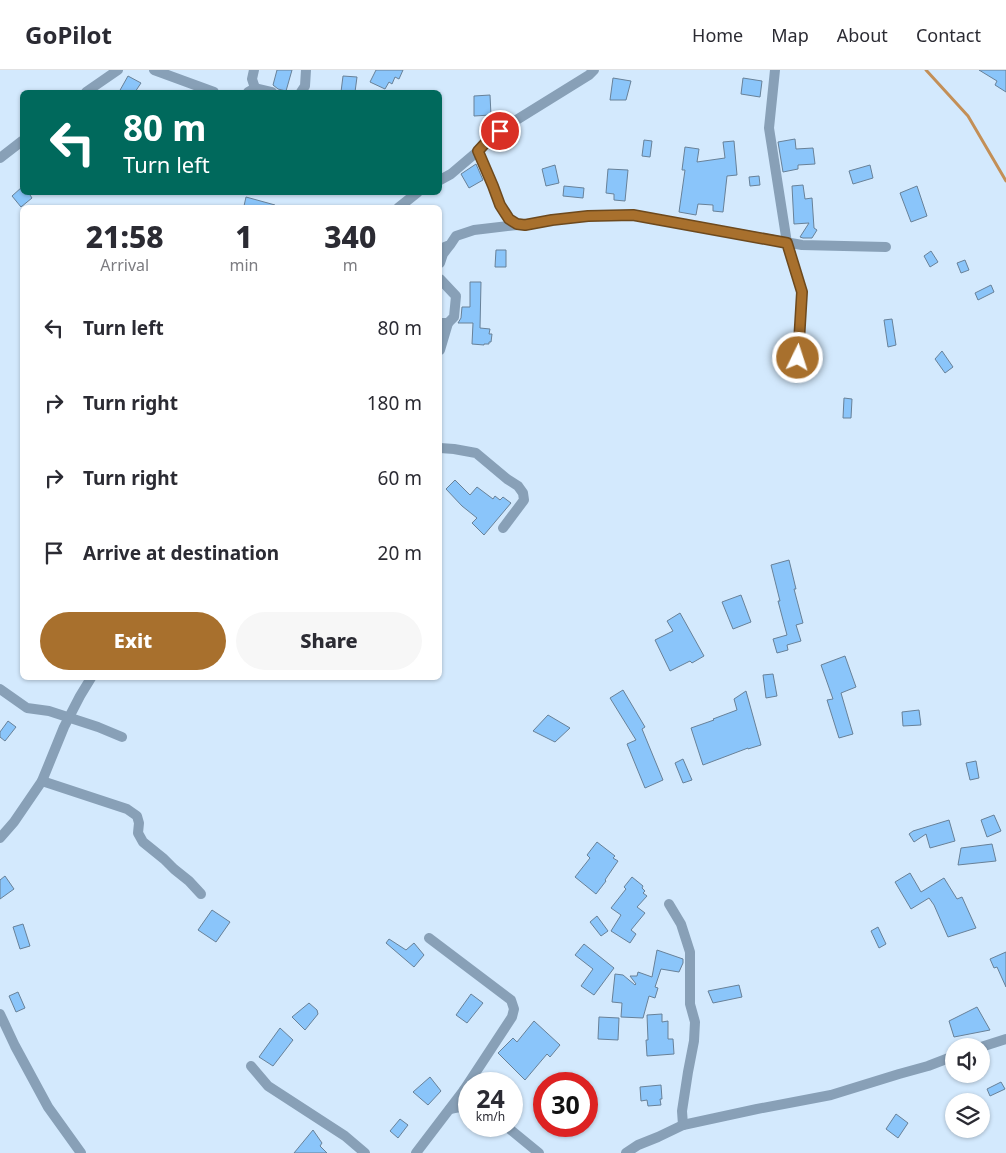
<!DOCTYPE html>
<style>
:root{--surface:#fff;--page:#f7f7f7;--text:#2b2b33;--muted:#7c7c81;--line:#e1e1e2;--accent:#a8702d}
body{margin:0;font-family:"Noto Sans",sans-serif;background:var(--page);color:var(--text);height:100vh;display:flex;flex-direction:column;font-size:19px;white-space:nowrap}
*{box-sizing:border-box;margin:0}
p{font-size:16px;color:var(--muted)}
.icon{flex:none;width:28px;height:28px;fill:none;stroke:currentColor;stroke-width:2;stroke-linecap:round;stroke-linejoin:round}
.map{position:relative;flex:1;overflow:hidden}
.panel{position:absolute;left:20px;top:135px;width:422px;height:475px;display:flex;flex-direction:column;background:var(--surface);border-radius:8px;box-shadow:0 1px 4px #0004}
.panel>*{flex:none}
.banner{position:absolute;left:20px;top:20px;width:422px;height:105px;border-radius:8px;box-shadow:0 1px 4px #0004;background:#00695c;color:#fff;overflow:hidden}
.controls{position:absolute;left:945px;top:968px;display:grid;gap:10px}
.controls a{display:grid;place-items:center;width:45px;height:45px;border-radius:50%;background:var(--surface);box-shadow:0 1px 4px #0004;font-size:25px}
.speed{position:absolute;left:458px;top:1002px;display:flex;gap:10px;font-size:25px;font-weight:700;text-align:center}
.speed>*{display:grid;place-content:center;width:65px;height:65px;border-radius:50%;background:var(--surface);box-shadow:0 1px 4px #0004;line-height:1}
.speed small{font-size:12px;font-weight:400}
.speed .limit{border:8px solid #d22;background:#fff;color:#111}
.pin{position:absolute;display:grid;place-items:center;width:42px;height:42px;color:#fff;margin:-21px;border:2px solid #fff;border-radius:50%;box-shadow:0 1px 5px #0007}
.me{position:absolute;width:55px;margin:-28px;rotate:4deg;stroke-linejoin:round;filter:drop-shadow(0 0 4px #0008)}
.turn{display:flex;align-items:center;gap:18px;height:105px;padding:0 20px;font-size:22px}
.turn .icon{width:65px;height:65px;stroke-width:2.5}
.turn b{display:block;font-size:35px;line-height:42px}
.eta{display:flex;justify-content:space-evenly;align-items:center;height:85px;text-align:center}
.eta b{font-size:30px;font-weight:800;line-height:35px}
.cta{display:flex;gap:10px;margin-top:auto;padding:10px 20px}
.cta a{flex:1;height:58px;border-radius:30px;background:var(--accent);color:#fff;font-size:20px;font-weight:800;line-height:58px;text-align:center}
.cta a+a{background:var(--page);color:var(--text)}
ul{padding:0;list-style:none}
li{display:flex;align-items:center;gap:15px;height:75px;padding:0 20px}
li div{flex:1}
li b{display:block;font-size:19px}
li em{font-style:normal}
header{display:flex;align-items:center;gap:30px;box-sizing:border-box;height:70px;padding:0 25px;background:var(--surface);border-bottom:1px solid var(--line)}
header strong{font-size:24px}
nav{display:flex;gap:28px;margin-inline-start:auto;font-size:18px}
.map>svg:first-child{display:block}
.lines{fill:none;stroke-linecap:round;stroke-linejoin:round}
.stream{stroke:#c38f57;stroke-width:3}
.building{fill:#8ac5fa;stroke:#688198}
.street{stroke:#88a0b7;stroke-width:10}
.route-casing{stroke:#6d491d;stroke-width:12}
.route{stroke:#a8702d;stroke-width:9}
</style>
<header>
<strong>GoPilot</strong>
<nav><a>Home</a><a>Map</a><a>About</a><a>Contact</a></nav>
</header>
<div class="map">
<svg width="1006" height="1083" viewBox="0 0 1006 1083">
<rect width="100%" height="100%" fill="#d3e9fd"/>
<g class="lines">
<path class="stream" d="M926,0l42,46 38,65"/>
</g>
<g class="building">
<path d="M277,0h15l-6,21 -8,-2 -5,-4z"/>
<path d="M376,0h27l-4,9 -4,-2 -3,7 -3,-2 -4,7 -15,-7z"/>
<path d="M979,0h27v22l-11,-7 2,-4z"/>
<path d="M128,6l13,7 -6,9h-16z"/>
<path d="M343,6l14,1 -2,15h-14z"/>
<path d="M613,8l18,3 -5,19h-16z"/>
<path d="M743,8l19,3 -2,16 -19,-3z"/>
<path d="M490,25l1,20 -17,1v-20z"/>
<path d="M795,69l1,10 17,-1 2,16 -17,1v4l-15,3 -5,-30z"/>
<path d="M644,70l8,1 -2,16 -8,-1z"/>
<path d="M734,71l3,34 -10,1 -4,36 -10,-1v-6l-15,-1 -2,11 -17,-3 6,-42h-3l3,-23 14,2 -2,13 28,-4 -2,-16z"/>
<path d="M476,94l7,16 -14,8 -8,-14z"/>
<path d="M555,95l4,18 -13,3 -4,-17z"/>
<path d="M870,95l3,13 -20,6 -4,-13z"/>
<path d="M608,99l20,1 -3,31 -11,-1v-6l-8,-1z"/>
<path d="M759,106l1,9 -10,1 -1,-9z"/>
<path d="M803,115l2,14 7,-1 2,30 3,2 -5,8h-9l-3,-1 9,-14 -15,1 -2,-38z"/>
<path d="M564,116l20,2 -1,10 -20,-2z"/>
<path d="M917,116l10,30 -16,6 -11,-29z"/>
<path d="M22,117v5h6l4,6 -11,9 -9,-11z"/>
<path d="M246,127l29,8v3h-24l-7,-2z"/>
<path d="M496,180h10v17h-11z"/>
<path d="M931,181l7,11 -8,5 -6,-11z"/>
<path d="M965,190l4,10 -8,3 -4,-10z"/>
<path d="M470,212h11l-1,46 10,1 -1,5h3l-1,8h-2v2h-5v1l-12,-1 1,-21h-15l3,-5 1,-11h8z"/>
<path d="M991,215l3,7 -16,8 -3,-7z"/>
<path d="M892,249l4,26 -8,2 -4,-27z"/>
<path d="M942,281l11,16 -8,6 -10,-14z"/>
<path d="M844,328l8,1 -1,19h-8z"/>
<path d="M455,410l15,15 7,-8 16,12 2,-3 5,4 3,-3 8,6 -27,32 -12,-12 5,-5 -15,-12 -16,-17z"/>
<path d="M789,490l7,29h-2l9,34 -7,2 5,16 -14,4 1,5 -11,3 -4,-14 14,-4 -9,-34h2l-9,-36z"/>
<path d="M741,525l10,27 -18,7 -11,-27z"/>
<path d="M680,543l24,43 -12,7 -2,-2 -20,10 -15,-31 18,-9 -6,-10z"/>
<path d="M845,586l11,31 -15,6 12,41 -14,4 -12,-38 6,-1 -12,-34z"/>
<path d="M773,604l4,22 -11,2 -3,-23z"/>
<path d="M623,620l22,37 -3,2 21,51 -18,8 -18,-44 9,-4 -26,-42z"/>
<path d="M746,621l15,54 -13,4v-1l-45,17 -12,-37 23,-8 -1,-1 24,-9 -3,-11z"/>
<path d="M919,640l2,15 -18,1 -1,-14z"/>
<path d="M548,645l22,13 -15,14 -22,-11z"/>
<path d="M8,651l8,6 -11,14 -5,-4v-5z"/>
<path d="M683,689l9,21 -9,3 -8,-20z"/>
<path d="M976,691l3,17 -9,2 -4,-17z"/>
<path d="M994,745l7,16 -14,6 -6,-17z"/>
<path d="M949,750l6,21 -25,7 -4,-14 -12,8 -5,-8 4,-3z"/>
<path d="M597,772l18,14 -2,2 5,3 -13,19 1,1 -10,13 -21,-17 15,-19 -3,-3z"/>
<path d="M992,774l4,17 -38,4 3,-17z"/>
<path d="M910,803l11,19 23,-14 13,21 5,-2 14,31 -28,9 -14,-32 -5,-7 -18,11 -16,-27z"/>
<path d="M5,806l9,13 -14,10v-19z"/>
<path d="M632,807l11,9 -1,2 3,3 -2,2 4,3 -10,11 8,6 -14,17 5,4 -6,9 -19,-12 10,-16 -10,-7 15,-19 -2,-2z"/>
<path d="M212,840l18,12 -14,20 -18,-12z"/>
<path d="M597,846l11,15 -7,5 -11,-14z"/>
<path d="M23,854l7,22 -10,3 -7,-22z"/>
<path d="M878,857l8,17 -7,4 -8,-17z"/>
<path d="M389,869l17,11 8,-7 10,12 -10,12 -28,-24z"/>
<path d="M584,874l30,24 -20,27 -13,-9 12,-17 -18,-14z"/>
<path d="M657,880l26,9v4l-4,9 -18,-3 -6,18 3,1 -3,10 -6,-2 -6,22 -22,-1 1,-14 -10,-1 3,-28 8,1 12,10 1,-1 -6,-8h7l1,-4 14,5z"/>
<path d="M1006,882v35l-9,-20 -3,1 -4,-9z"/>
<path d="M739,915l3,12 -29,6 -5,-12z"/>
<path d="M18,922l7,16 -9,4 -7,-16z"/>
<path d="M471,924l12,9 -16,20 -11,-8z"/>
<path d="M309,933l8,7 1,4 -13,16 -13,-13z"/>
<path d="M977,937l13,23 -36,7 -5,-16z"/>
<path d="M662,944v8l6,-1v18h5l1,15 -27,2 -1,-16h2l-1,-25z"/>
<path d="M599,947l20,1 -1,22 -20,-1z"/>
<path d="M534,951l26,24 -10,12 -3,-3 -22,26 -27,-27 15,-15 4,4z"/>
<path d="M280,958l13,12 -20,26 -14,-9z"/>
<path d="M430,1007l11,14 -13,14 -15,-13z"/>
<path d="M1001,1012l4,7 -15,7 -3,-7z"/>
<path d="M661,1015l1,14h-2l1,6 -13,1 -1,-6 -6,1 -1,-14z"/>
<path d="M896,1044l12,9 -10,15 -12,-9z"/>
<path d="M400,1049l8,6 -10,13 -8,-7z"/>
<path d="M313,1060l9,13 -2,3 7,7h-33z"/>
</g>
<g class="lines">
<g class="street">
<path d="M154,0l60,22"/>
<path d="M254,0l-2,9 3,9"/>
<path d="M775,0l-6,58 18,115 15,49 -4,66"/>
<path d="M86,22l32,-22"/>
<path d="M248,22l7,-4 17,4"/>
<path d="M301,22l4,-6 1,-16"/>
<path d="M478,81l15,35 7,19 9,14 8,6h8l27,-5 35,-4 46,-1 169,30 84,2"/>
<path d="M0,88l22,-17"/>
<path d="M440,110l11,-6 27,-23 12,-13 20,-14 79,-49 5,-5"/>
<path d="M398,138l20,-16"/>
<path d="M440,179l10,-4 6,-9 18,-6 43,-5"/>
<path d="M440,193l3,-9 6,-8"/>
<path d="M440,209l16,17 -2,21 -6,6h-8"/>
<path d="M440,280l8,-27"/>
<path d="M440,378l14,1 22,4 31,26 11,7 5,7 1,7 -21,28"/>
<path d="M0,619l27,19 22,3 49,16 24,10"/>
<path d="M42,711l85,28 10,7 2,7 -1,10 5,9 21,17 10,10 15,12 12,13"/>
<path d="M0,768l14,-16 28,-41 22,-54 16,-31 11,-18"/>
<path d="M669,834l12,20 9,28v52l5,18 -1,19 -6,31 -6,39 1,14"/>
<path d="M429,868l82,62 3,9 -2,8 -48,73"/>
<path d="M0,944l15,32 33,61 33,46"/>
<path d="M981,977l25,-8"/>
<path d="M251,996l17,20 77,50 20,17"/>
<path d="M450,1039l19,-4"/>
<path d="M506,1056l33,27"/>
<path d="M416,1083l48,-63 5,5"/>
<path d="M626,1083l12,-8 20,-8 25,-12 74,-16 74,-14 68,-21 29,-8 26,-10"/>
</g>
</g>
<g class="lines">
<defs>
<path id="route" d="M500,61l-10,7 -12,13 15,35 7,19 9,14 8,5 8,1 27,-5 36,-4 45,-1 154,28 15,49 -4,66"/>
</defs>
<use href="#route" class="route-casing"/>
<use href="#route" class="route"/>
</g>
</svg>
<div class="controls">
<a><svg class="icon" aria-label="sound" viewBox="0 0 24 24"><path d="M4 9h4l5-4v14l-5-4H4zM17 9q2 3 0 6"/></svg></a>
<a><svg class="icon" aria-label="layers" viewBox="0 0 24 24"><path d="M12 4l9 5-9 5-9-5zM3 14l9 5 9-5"/></svg></a>
</div>
<div class="speed"><div>24<small>km/h</small></div><div class="limit">30</div></div>
<div class="pin" style="left:500px;top:61px;background:#d93025"><svg class="icon" aria-label="arrive" viewBox="0 0 24 24"><path d="M6 21V4h12l-3 4 3 4H6"/></svg></div>
<svg class="me" style="left:798px;top:288px" viewBox="-20 -20 40 40"><circle r="17" fill="#a8702d" stroke="#fff" stroke-width="3"/><path d="M0-11L8 9 0 5-8 9z" fill="#fff"/></svg>
<div class="banner">
<div class="turn"><svg class="icon" aria-label="left" viewBox="0 0 24 24"><path d="M17 20v-9H6M10 6l-5 5 5 5"/></svg><div><b>80 m</b>Turn left</div></div>
</div>
<section class="panel">
<div class="eta">
<div><b>21:58</b><p>Arrival</p></div>
<div><b>1</b><p>min</p></div>
<div><b>340</b><p>m</p></div>
</div>
<ul>
<li><svg class="icon" aria-label="left" viewBox="0 0 24 24"><path d="M17 20v-9H6M10 6l-5 5 5 5"/></svg><div><b>Turn left</b></div><em>80 m</em></li>
<li><svg class="icon" aria-label="right" viewBox="0 0 24 24"><path d="M7 20v-9h11M14 6l5 5-5 5"/></svg><div><b>Turn right</b></div><em>180 m</em></li>
<li><svg class="icon" aria-label="right" viewBox="0 0 24 24"><path d="M7 20v-9h11M14 6l5 5-5 5"/></svg><div><b>Turn right</b></div><em>60 m</em></li>
<li><svg class="icon" aria-label="arrive" viewBox="0 0 24 24"><path d="M6 21V4h12l-3 4 3 4H6"/></svg><div><b>Arrive at destination</b></div><em>20 m</em></li>
</ul>
<div class="cta"><a>Exit</a><a>Share</a></div>
</section>
</div>
